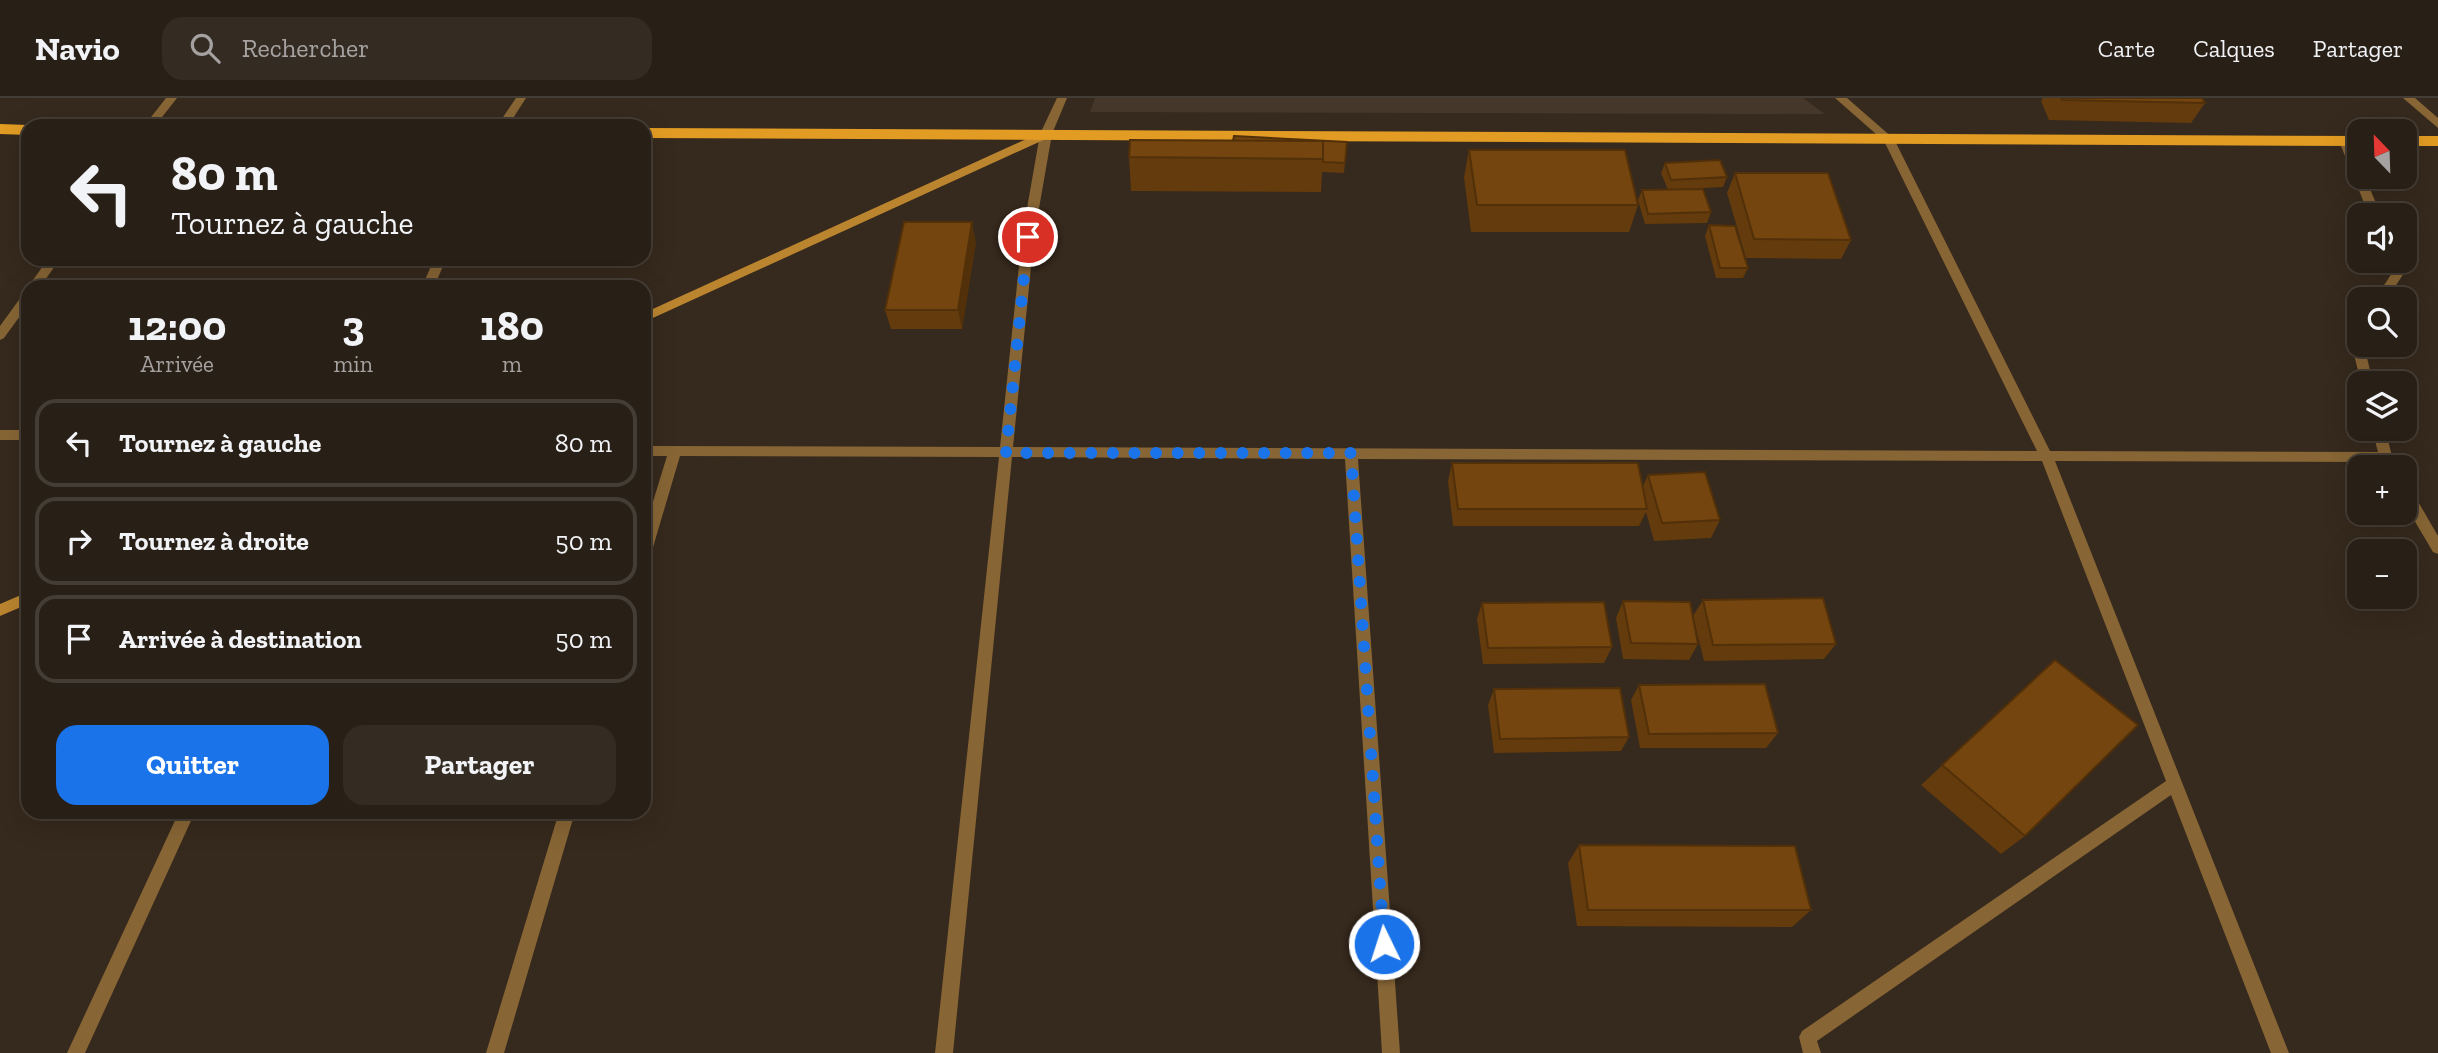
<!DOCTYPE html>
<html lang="fr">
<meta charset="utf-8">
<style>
:root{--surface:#281f16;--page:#342c23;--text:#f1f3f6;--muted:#a5a2a1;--line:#443d35;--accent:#1a73e8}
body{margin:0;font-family:"Zilla Slab",serif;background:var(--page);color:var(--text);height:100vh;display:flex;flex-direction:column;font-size:26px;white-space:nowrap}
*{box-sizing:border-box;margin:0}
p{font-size:23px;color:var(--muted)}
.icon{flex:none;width:38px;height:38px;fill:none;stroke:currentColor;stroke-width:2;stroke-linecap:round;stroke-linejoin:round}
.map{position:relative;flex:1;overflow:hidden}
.sheet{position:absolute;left:21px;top:182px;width:630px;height:539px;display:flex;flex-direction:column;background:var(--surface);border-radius:21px;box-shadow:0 7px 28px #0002,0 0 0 2px var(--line)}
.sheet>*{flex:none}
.guide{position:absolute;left:21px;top:21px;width:630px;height:147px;border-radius:21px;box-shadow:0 7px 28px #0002,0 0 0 2px var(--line);background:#281f16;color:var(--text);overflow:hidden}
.needle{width:46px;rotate:337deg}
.fabs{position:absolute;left:2347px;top:21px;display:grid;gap:14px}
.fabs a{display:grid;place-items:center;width:70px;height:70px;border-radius:14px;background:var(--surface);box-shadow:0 7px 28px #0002,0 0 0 2px var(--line);font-size:35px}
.pin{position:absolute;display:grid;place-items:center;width:60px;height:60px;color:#fff;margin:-30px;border:4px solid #fff;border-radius:50%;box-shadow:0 2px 7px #0007}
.me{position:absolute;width:77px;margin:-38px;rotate:356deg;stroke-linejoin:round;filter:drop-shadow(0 0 5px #0008)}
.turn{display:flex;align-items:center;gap:24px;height:147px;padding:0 35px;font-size:32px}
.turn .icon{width:91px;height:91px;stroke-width:2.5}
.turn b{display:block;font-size:49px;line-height:60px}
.eta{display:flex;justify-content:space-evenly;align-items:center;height:119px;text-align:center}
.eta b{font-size:42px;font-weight:800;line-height:49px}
.primary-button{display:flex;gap:14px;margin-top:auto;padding:14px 35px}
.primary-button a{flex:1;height:80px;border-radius:21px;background:var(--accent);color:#fff;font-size:28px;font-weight:800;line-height:80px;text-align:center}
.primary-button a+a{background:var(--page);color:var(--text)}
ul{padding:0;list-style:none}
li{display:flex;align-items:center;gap:21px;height:88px;margin:0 14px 10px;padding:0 21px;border:4px solid var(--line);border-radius:21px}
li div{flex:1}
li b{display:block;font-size:26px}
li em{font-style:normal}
header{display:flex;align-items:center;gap:42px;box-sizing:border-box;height:98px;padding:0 35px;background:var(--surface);border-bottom:2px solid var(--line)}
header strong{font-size:33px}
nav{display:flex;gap:38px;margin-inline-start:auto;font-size:24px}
.search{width:490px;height:63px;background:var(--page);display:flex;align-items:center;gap:18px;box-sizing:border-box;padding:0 24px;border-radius:21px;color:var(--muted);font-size:26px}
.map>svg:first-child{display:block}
.commercial{fill:#46372b}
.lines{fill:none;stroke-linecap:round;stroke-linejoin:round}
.street{fill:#876535;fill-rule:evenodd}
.secondary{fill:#bb8530;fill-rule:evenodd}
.primary{fill:#e29c23;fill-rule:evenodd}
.wall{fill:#643b0c}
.shaded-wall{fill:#51300a}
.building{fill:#74450e;stroke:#51300a;stroke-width:2}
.route{stroke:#1a73e8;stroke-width:12;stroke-dasharray:0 21.6}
</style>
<header>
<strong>Navio</strong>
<div class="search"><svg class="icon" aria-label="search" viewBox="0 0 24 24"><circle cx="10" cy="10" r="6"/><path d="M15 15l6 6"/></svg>Rechercher</div>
<nav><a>Carte</a><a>Calques</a><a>Partager</a></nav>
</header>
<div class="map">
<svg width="2438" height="955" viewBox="0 0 2438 955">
<rect width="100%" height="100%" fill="#36291d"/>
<path class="commercial" d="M1095,0h708l22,16 -735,-2z"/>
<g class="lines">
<g class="street">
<path d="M166,0h11l-22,28h-11z"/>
<path d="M516,0h10l-18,28h-11z"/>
<path d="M1057,0h10l-15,36 -18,103 -21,210 1024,4 -153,-310 -49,-43h12l47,41 156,312 328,1 -6,-23h13l7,27 7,11h-14l-3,-5 -327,-1 234,592h-18l-100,-258 -354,246 4,12h-18l-4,-16 3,-6 364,-250 -124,-320 -684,-2 42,594h-18l-37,-594 -333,-2 -59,596h-18l64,-596 -319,-1 -29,98 -2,4 -5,2v-29l23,-75h-23v-10l356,1 22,-210 18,-103z"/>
<path d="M2403,0h12l23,20v10z"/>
<path d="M2345,39c12,7 14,26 14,40h6l16,38h-12l-30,-74z"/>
<path d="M48,161h12l-20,28h-12z"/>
<path d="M434,161h12l-12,28h-12z"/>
<path d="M2387,163h12l5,12 -17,26h-12l17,-26z"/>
<path d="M28,194v13l-24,33 -4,2v-14l24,-33z"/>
<path d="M2359,230v17h5l9,38h-12l-11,-45 5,-8z"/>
<rect x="0" y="332" width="28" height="10"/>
<path d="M2404,387l5,1 29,50v18l-5,-2 -29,-49z"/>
<path d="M179,714h16l-110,241h-18z"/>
<path d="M559,714h16l-71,241h-18z"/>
</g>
<g class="secondary">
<path d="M1046,32l6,4 -2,3 -406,185v-9z"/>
<path d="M28,494v12l-28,12v-12z"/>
</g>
<g class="primary">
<path d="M0,26l28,1 2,1 -2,9 -28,-1z"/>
<path d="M644,30l1715,8v10l-1715,-8z"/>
<rect x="2404" y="38" width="34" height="10"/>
</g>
</g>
<g class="wall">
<path d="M2043,0h159l3,5 -14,20 -142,-3 -8,-19z"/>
<path d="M1347,44l-3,31 -22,-1 -1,20 -190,-1 -2,-34z"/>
<path d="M1469,52l169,55 -9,27h-158l-7,-55z"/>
<path d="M1665,65l62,14 -4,10 -37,2 25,23 -4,11 -62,1 -7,-24 4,-10h26l-7,-17z"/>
<path d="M1735,75l116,67 -10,19 -95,-1 -19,-65z"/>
<path d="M1709,127l39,43 -5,10h-27l-11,-42z"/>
<path d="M976,144l-14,87h-71l-6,-19z"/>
<path d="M1452,365l191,23 5,-11 72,45 -9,18 -57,3 -8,-29 -7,14h-186l-5,-45z"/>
<path d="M1703,502l133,44 -12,15 -120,2 -11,-45z"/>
<path d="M1623,503l75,43 -9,16 -66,-1 -7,-41z"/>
<path d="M1482,505l130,44 -8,16 -121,1 -6,-45z"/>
<path d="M2055,562l-30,176 -24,18 -80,-69z"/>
<path d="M1639,587l139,48 -12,15h-126l-9,-48z"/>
<path d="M1494,591l135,48 -8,14 -127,2 -6,-48z"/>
<path d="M1579,747l232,65 -19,17 -215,-1 -9,-63z"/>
</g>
<path class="shaded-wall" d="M972,124l4,20 -14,87 -4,-19z"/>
<g class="building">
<path d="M2061,0h141l3,5 -143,-3z"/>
<path d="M1234,38l113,6 -2,21 -22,-1v-21h-90z"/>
<path d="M1130,42l193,1v18l-194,-2z"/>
<path d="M1469,52h156l13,55h-161z"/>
<path d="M1720,62l7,17 -56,3 -6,-17z"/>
<path d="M1735,75h93l23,67 -97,-1z"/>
<path d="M1703,91l8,23 -63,2 -6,-24z"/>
<path d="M904,124h68l-14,88h-73z"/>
<path d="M1709,127l26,1 13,42h-28z"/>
<path d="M1452,365h186l9,46h-189z"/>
<path d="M1705,374l15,48 -58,3 -14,-48z"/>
<path d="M1823,500l13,46 -123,1 -10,-45z"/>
<path d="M1623,503l67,1 8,42 -67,-1z"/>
<path d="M1604,504l8,45 -124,1 -6,-45z"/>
<path d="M2055,562l83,65 -113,111 -83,-71z"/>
<path d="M1765,586l13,49 -129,1 -10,-49z"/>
<path d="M1620,590l9,49 -129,2 -6,-50z"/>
<path d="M1579,747l216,1 16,64h-223z"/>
</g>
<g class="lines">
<path class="route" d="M1028,139l-22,216h345l33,491"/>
</g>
</svg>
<div class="fabs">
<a><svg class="needle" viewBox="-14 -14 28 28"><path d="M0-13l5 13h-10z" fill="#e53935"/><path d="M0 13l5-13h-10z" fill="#a5a2a1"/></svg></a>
<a><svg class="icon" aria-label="sound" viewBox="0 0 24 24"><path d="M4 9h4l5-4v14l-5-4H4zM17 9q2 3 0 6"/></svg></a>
<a><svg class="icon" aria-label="search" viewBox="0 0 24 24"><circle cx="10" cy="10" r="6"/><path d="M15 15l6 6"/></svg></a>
<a><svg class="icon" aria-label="layers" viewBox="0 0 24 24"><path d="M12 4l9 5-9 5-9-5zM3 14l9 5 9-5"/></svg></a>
<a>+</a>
<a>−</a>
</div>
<div class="pin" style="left:1028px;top:139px;background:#d93025"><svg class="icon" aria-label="arrive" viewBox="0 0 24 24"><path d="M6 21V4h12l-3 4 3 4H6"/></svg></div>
<svg class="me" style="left:1384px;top:846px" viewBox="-20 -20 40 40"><circle r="17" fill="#1a73e8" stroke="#fff" stroke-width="3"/><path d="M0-11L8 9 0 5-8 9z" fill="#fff"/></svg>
<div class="guide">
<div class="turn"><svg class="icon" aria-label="left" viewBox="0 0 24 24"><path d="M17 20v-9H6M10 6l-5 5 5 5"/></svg><div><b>80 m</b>Tournez à gauche</div></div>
</div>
<section class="sheet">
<div class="eta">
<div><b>12:00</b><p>Arrivée</p></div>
<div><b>3</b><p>min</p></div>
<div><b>180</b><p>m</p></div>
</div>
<ul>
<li><svg class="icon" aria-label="left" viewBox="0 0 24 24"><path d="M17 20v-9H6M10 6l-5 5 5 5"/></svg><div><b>Tournez à gauche</b></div><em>80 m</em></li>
<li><svg class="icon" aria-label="right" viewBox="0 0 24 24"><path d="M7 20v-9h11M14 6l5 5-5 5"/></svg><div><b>Tournez à droite</b></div><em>50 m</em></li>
<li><svg class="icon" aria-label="arrive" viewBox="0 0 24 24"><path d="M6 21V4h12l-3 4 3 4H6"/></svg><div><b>Arrivée à destination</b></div><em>50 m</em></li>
</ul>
<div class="primary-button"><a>Quitter</a><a>Partager</a></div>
</section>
</div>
